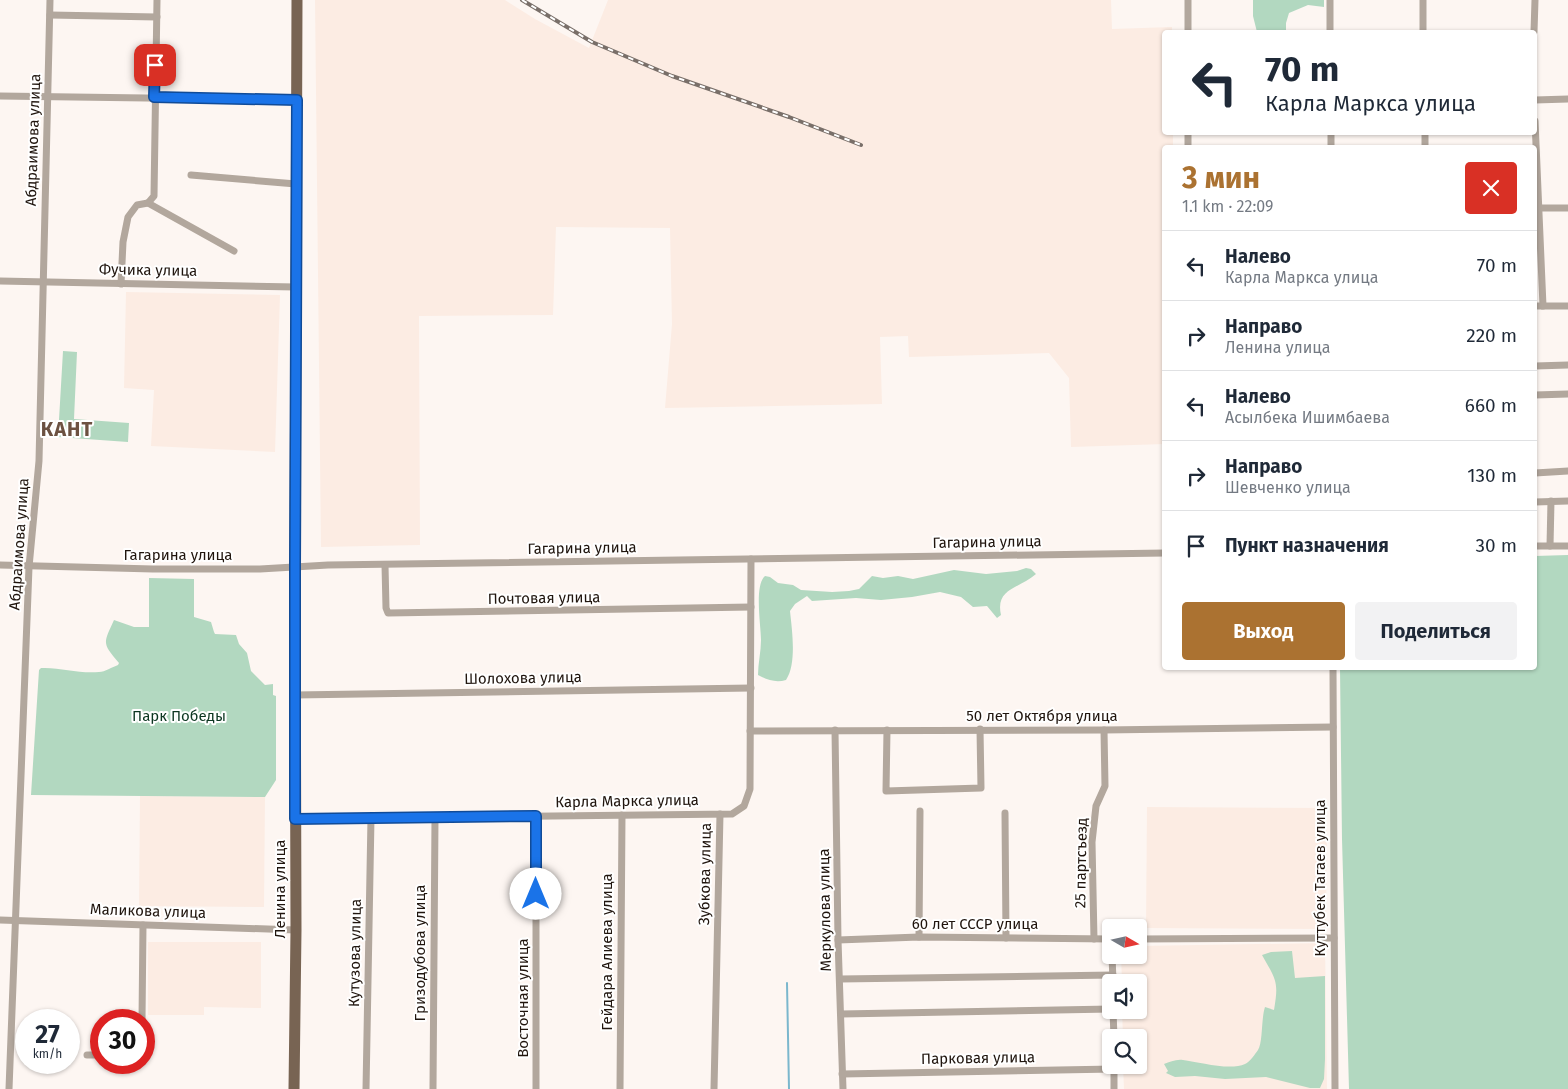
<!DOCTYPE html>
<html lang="ru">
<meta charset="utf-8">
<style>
:root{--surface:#fff;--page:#f2f2f3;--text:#1f2937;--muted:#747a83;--line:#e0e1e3;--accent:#ab7231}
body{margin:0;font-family:"Fira Sans",sans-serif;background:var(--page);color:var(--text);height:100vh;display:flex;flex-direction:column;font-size:19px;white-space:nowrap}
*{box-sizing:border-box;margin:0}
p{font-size:16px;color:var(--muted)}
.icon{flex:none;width:28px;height:28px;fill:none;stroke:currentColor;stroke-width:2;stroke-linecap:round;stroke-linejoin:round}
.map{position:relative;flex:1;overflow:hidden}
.details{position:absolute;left:1162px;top:145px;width:375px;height:525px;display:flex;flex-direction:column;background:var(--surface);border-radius:5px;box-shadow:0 1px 4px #0004}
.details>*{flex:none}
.top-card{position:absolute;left:1162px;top:30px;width:375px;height:105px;border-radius:5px;box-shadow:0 1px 4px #0004;background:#fff;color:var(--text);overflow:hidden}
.needle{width:32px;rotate:99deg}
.tools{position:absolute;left:1102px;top:919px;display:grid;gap:10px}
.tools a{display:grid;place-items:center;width:45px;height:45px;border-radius:5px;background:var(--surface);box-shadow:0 1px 4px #0004;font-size:25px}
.speed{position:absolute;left:15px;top:1009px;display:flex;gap:10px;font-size:25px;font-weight:700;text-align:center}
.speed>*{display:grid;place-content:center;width:65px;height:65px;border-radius:50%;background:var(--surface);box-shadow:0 1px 4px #0004;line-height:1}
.speed small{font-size:12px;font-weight:400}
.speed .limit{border:8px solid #d22;background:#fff;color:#111}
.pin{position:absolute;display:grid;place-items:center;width:42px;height:42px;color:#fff;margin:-21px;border-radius:10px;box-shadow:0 2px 8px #0006}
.me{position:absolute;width:55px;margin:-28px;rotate:0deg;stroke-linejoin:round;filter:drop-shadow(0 0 4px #0008)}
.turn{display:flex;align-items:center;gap:18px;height:105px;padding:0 20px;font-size:22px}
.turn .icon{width:65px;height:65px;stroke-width:2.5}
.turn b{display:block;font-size:35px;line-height:42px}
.round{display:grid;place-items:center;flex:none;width:52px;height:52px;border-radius:5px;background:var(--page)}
.summary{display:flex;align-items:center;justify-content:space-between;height:85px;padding:0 20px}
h1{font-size:30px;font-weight:700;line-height:38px;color:var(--accent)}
.primary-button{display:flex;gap:10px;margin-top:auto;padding:10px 20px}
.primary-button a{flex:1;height:58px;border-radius:5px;background:var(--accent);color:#fff;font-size:20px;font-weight:700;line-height:58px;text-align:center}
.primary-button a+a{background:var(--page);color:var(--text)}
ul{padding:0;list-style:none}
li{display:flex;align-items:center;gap:15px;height:70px;padding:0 20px;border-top:1px solid var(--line)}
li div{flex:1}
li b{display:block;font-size:19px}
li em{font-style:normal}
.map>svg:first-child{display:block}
.built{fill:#fcece3}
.green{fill:#b2d8c0}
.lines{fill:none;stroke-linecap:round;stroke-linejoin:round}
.stream{stroke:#7bb7cd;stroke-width:2}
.street{stroke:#b2a79d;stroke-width:7}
.primary{stroke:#786453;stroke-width:11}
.rail-casing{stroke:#796f69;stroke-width:4}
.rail{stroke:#fff;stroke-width:2;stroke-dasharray:5.5;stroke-linecap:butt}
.route-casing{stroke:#114b97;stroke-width:12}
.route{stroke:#1a73e8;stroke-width:9}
.labels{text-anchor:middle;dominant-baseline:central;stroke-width:4;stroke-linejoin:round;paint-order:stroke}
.street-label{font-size:15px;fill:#20150e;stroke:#fff}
.park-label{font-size:15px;fill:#0c3621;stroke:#fff}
.district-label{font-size:20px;font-weight:bold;letter-spacing:1px;fill:#6c5141;stroke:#fff}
</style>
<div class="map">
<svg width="1568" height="1089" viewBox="0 0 1568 1089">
<rect width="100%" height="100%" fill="#fdf6f2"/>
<g class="built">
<path d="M315,0h190l30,19 54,29 19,-48h503l1,29 60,-2v5h-7v100l8,1v14l-8,1v296l-94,3 -2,-69 -20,-25 -140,4 -1,-21 -28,1 2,67 -217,4 7,-84 -2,-96 -114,-1 -3,88 -134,1 1,229 -99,2z"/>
<path d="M126,292l154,3 -5,157 -124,-6 3,-56 -30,-2z"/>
<path d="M140,796l125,1 -1,110 -125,-1z"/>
<path d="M1147,807l180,1 -1,121 -180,-1z"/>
<path d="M148,942h113v66l-57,-1v8h-56z"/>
<path d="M1325,943l2,146h-203l-1,-24h16v-27l-16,-1 -1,-27h17v-28h-17l-1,-27h18v-9z"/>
</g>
<g class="green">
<path d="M1253,0h71v7l-16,-2 -19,8 -3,10v9h-29l-4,-16z"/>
<path d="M63,351l14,1 -3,67 55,4 -1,19 -70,-5z"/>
<path d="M1568,555v534h-219l-7,-250 -2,-171h195v-112z"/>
<path d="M1026,568l5,1 5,5c-17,15 -41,14 -35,41l-4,3 -10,-12 -14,1 -12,-10 -21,-5 -28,5 -31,3 -25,-2 -44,3 -5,-5 -12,8 -5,7c2,19 7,53 -4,69 -10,3 -19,0 -28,-5 0,-12 3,-23 3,-35 0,-14 -7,-55 4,-64l5,1 8,6 15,2 8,5 31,2 17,-1 10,-2 13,-13 11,2 15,-2 15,3 41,-9 32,4 31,-3z"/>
<path d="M149,578l45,1v38l17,5 3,10 1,2 21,1 3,9 8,9 4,18 14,14 8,-1v11l3,1v84l-11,17 -234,-2 8,-125 2,-2c19,-1 38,6 58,4 6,0 13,-5 19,-7l1,-2c-17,-20 -16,-19 -5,-43l20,7h15z"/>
<path d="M1292,951l3,27 30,-2v83l-1,20 -4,9h-10l-44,-11 -41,2 -30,-3 -20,1 -9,-4 2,-2 -4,-7c6,-2 12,-5 19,-4 16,2 47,11 62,4 5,-2 10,-10 13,-14 5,-8 3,-31 7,-43l9,3c5,-29 2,-30 -12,-55l9,-3z"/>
</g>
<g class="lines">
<path class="stream" d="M787,983l2,106"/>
<g class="street">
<path d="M1330,0v32"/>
<path d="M1423,0v32"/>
<path d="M50,15l107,2"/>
<path d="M1188,32v-32"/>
<path d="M1534,32l1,-32"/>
<path d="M0,96l297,4"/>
<path d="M1535,100l33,-1"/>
<path d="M1535,121l8,185"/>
<path d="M1188,132v16"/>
<path d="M1331,132v16"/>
<path d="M1425,132v16"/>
<path d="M191,175l105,9"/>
<path d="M148,203l86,48"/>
<path d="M1536,208h32"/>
<path d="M0,281l296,6"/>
<path d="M121,284l2,-42 5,-25 9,-12 11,-2 6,-7 3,-196"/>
<path d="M1535,306h33"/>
<path d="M1535,366l33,-1"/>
<path d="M1535,395l33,-1"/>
<path d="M1535,473l33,-2"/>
<path d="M1535,502l33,-1"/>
<path d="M1535,546h33"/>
<path d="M1550,546l1,-45"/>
<path d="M0,565l153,4h107l68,-4 837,-12"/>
<path d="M385,565l1,43 2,5 363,-6"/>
<path d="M1333,668l2,421"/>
<path d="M295,695l456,-7"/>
<path d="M835,730l3,210 5,149"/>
<path d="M887,730l-1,61 95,-3 -1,-59"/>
<path d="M750,731l354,-1 229,-3"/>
<path d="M1005,813l1,125"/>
<path d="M536,816v273"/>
<path d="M295,819l437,-5 12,-8 6,-17 1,-230"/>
<path d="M0,920l296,10"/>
<path d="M919,937l1,-126"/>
<path d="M1094,939l-2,-97 4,-36 9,-20 -1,-56"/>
<path d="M1139,939l195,-1"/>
<path d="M838,940l81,-3 192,2"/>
<path d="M1112,955l1,27"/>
<path d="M840,979l273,-4"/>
<path d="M1113,1010l1,28"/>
<path d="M841,1014l270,-5"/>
<path d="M142,1020l1,-95"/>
<path d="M87,1055h14"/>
<path d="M1114,1065v24"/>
<path d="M842,1074l272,-5"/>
<path d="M9,1089l20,-522 10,-106 11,-461"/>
<path d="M366,1089l5,-271"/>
<path d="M433,1089l2,-271"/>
<path d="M620,1089l2,-274"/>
<path d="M714,1089l6,-275"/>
</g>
<path class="primary" d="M294,1089l2,-159 -1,-364 2,-566"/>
<defs>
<path id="rail" d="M522,0l70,42 80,34 117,41 72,28"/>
</defs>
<use href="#rail" class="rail-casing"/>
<use href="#rail" class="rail"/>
</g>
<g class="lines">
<defs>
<path id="route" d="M155,65l-1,32 143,3 -2,466v253l241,-3v78"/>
</defs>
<use href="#route" class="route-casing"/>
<use href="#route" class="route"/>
</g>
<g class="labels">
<g class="street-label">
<text transform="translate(33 140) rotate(-88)">Абдраимова улица</text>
<text transform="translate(148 270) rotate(1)">Фучика улица</text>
<text transform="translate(987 542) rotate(-1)">Гагарина улица</text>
<text transform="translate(19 544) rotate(-86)">Абдраимова улица</text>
<text transform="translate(582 548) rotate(-1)">Гагарина улица</text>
<text x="178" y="555">Гагарина улица</text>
<text transform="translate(544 598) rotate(-1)">Почтовая улица</text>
<text transform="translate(523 678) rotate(-1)">Шолохова улица</text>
<text x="1042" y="716">50 лет Октября улица</text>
<text transform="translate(627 801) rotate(-1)">Карла Маркса улица</text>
<text transform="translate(1081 863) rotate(-89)">25 партсъезд</text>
<text transform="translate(705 874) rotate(-89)">Зубкова улица</text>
<text transform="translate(1320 878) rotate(-90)">Куттубек Тагаев улица</text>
<text transform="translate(280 889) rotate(-90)">Ленина улица</text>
<text transform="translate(825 910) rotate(-91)">Меркулова улица</text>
<text transform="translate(148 911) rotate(2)">Маликова улица</text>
<text x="975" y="924">60 лет СССР улица</text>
<text transform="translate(607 952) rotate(-90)">Гейдара Алиева улица</text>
<text transform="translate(355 953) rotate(-89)">Кутузова улица</text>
<text transform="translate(420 953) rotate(-90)">Гризодубова улица</text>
<text transform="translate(523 998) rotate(-90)">Восточная улица</text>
<text transform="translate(978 1058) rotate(-1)">Парковая улица</text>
</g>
<g class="park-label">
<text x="179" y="716">Парк Победы</text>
</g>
<g class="district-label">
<text x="67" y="429">КАНТ</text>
</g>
</g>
</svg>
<div class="tools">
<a><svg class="needle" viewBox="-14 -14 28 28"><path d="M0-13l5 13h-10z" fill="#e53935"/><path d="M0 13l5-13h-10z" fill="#747a83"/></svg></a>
<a><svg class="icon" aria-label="sound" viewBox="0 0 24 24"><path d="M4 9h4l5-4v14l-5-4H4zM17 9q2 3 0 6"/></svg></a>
<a><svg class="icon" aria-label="search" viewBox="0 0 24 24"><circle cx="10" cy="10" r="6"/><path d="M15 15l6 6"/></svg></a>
</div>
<div class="speed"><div>27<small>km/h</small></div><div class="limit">30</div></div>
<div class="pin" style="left:155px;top:65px;background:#d93025"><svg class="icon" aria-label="arrive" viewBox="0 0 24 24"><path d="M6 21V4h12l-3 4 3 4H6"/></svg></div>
<svg class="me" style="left:536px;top:894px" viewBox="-20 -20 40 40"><circle r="19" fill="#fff"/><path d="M0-13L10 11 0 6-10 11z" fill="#1a73e8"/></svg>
<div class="top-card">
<div class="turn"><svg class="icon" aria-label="left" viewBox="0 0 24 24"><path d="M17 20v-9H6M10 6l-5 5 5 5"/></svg><div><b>70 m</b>Карла Маркса улица</div></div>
</div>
<section class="details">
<div class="summary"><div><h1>3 мин</h1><p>1.1 km · 22:09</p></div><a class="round" style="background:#d93025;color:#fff"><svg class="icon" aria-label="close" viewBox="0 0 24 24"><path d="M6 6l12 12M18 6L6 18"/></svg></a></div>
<ul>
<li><svg class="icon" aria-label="left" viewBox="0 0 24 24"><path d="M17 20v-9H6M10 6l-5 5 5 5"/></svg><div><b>Налево</b><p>Карла Маркса улица</p></div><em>70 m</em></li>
<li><svg class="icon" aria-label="right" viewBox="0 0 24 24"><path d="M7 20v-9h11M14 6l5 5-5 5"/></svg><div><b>Направо</b><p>Ленина улица</p></div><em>220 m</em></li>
<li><svg class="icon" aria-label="left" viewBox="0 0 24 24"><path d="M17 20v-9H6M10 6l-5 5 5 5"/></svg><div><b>Налево</b><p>Асылбека Ишимбаева</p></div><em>660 m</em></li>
<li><svg class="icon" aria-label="right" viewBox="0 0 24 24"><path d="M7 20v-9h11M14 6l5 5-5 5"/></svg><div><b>Направо</b><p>Шевченко улица</p></div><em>130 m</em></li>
<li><svg class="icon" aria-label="arrive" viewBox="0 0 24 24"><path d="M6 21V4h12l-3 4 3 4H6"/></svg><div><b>Пункт назначения</b></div><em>30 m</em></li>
</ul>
<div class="primary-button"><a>Выход</a><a>Поделиться</a></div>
</section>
</div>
